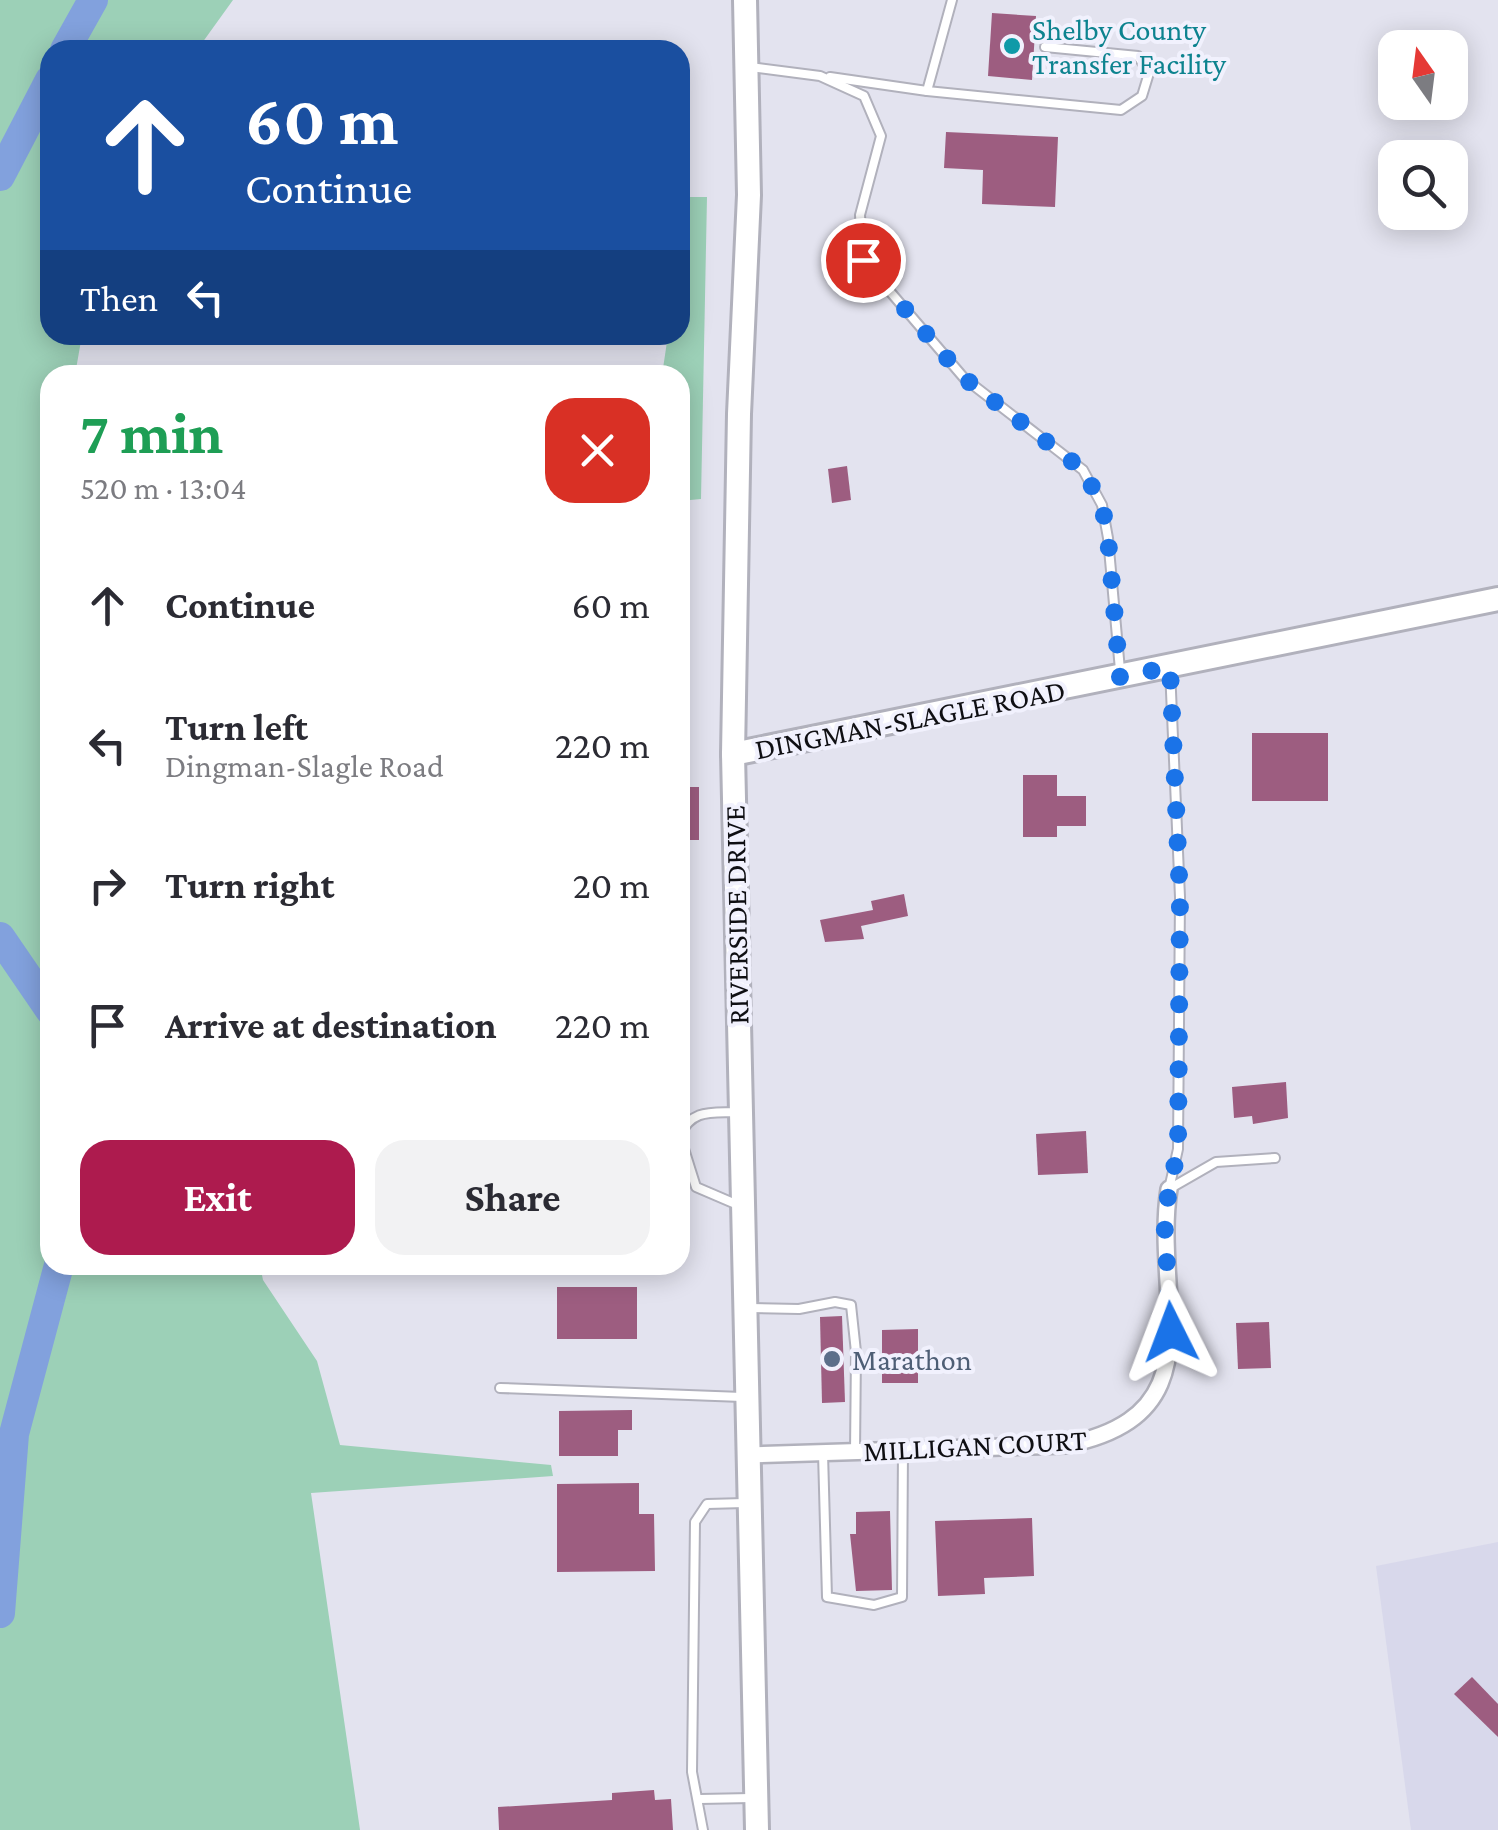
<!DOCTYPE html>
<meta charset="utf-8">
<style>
:root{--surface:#fff;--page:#f2f2f3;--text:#2b2b33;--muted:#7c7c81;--accent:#ad1b4e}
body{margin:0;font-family:"Crimson Pro",serif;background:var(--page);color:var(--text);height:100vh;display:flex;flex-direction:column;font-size:38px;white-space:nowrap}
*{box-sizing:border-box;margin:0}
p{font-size:32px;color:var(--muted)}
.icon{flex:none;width:55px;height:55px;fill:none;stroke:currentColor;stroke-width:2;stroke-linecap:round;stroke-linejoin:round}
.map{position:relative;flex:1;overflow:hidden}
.sheet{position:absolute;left:40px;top:365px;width:650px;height:910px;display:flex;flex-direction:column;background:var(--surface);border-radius:30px;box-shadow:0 5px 25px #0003}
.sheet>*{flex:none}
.banner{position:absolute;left:40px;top:40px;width:650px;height:305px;border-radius:30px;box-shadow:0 5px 25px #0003;background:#1a4fa0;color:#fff;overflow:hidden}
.needle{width:65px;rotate:346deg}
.tools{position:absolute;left:1378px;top:30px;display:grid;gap:20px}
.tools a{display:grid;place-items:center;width:90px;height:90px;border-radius:20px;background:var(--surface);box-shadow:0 5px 25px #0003;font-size:50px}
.pin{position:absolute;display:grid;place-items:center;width:85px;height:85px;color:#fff;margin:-42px;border:5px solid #fff;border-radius:50%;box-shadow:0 2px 10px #0007}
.me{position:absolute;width:110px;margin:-55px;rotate:357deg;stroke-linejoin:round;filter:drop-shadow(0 0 8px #0008)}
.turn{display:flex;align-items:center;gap:35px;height:210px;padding:0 40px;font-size:45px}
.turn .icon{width:130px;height:130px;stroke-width:2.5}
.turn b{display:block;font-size:70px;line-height:85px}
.then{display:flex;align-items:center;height:95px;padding:0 40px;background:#0003;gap:20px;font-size:38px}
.round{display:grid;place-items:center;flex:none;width:105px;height:105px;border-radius:30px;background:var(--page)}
.headline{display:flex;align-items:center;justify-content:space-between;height:170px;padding:0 40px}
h1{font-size:60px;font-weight:700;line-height:75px;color:#1e9e55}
.primary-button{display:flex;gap:20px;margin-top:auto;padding:20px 40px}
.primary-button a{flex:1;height:115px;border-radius:30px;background:var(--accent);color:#fff;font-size:40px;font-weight:700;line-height:115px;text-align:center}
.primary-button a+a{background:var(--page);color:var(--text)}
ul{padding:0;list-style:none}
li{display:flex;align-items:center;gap:30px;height:140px;padding:0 40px}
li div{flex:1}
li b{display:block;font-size:38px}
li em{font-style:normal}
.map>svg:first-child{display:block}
.built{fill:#d8d8eb}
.green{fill:#9cd0b7}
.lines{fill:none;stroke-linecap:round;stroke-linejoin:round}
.river{stroke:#82a1dd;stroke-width:30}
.building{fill:#9d5d80}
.lane-casing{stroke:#b1b1bc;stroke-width:12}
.street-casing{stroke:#b1b1bc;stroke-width:20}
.secondary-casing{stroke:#b1b1bc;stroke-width:28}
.lane{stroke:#fff;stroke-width:8}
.street{stroke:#fff;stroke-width:15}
.secondary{stroke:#fff;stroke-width:22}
.route{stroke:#1a73e8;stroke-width:18;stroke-dasharray:0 32.4}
.culture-dot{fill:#0f9aa8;stroke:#f1f1fd;stroke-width:4}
.service-dot{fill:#5c6f8a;stroke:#f1f1fd;stroke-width:4}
.labels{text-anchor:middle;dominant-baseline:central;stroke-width:8;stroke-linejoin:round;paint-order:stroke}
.culture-label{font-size:30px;fill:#0d838f;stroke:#f1f1fd;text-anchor:start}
.street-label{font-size:30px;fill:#0f0f13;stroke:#f1f1fd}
.service-label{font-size:30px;fill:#4e5e75;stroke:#f1f1fd;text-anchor:start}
</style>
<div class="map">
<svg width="1498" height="1830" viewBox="0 0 1498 1830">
<rect width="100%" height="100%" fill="#e3e3ef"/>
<path class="built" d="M1498,1542v288h-87l-35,-264z"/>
<g class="green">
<path d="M0,0h233l-36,50h-147v285h32l-7,40h-25v890h210l3,15 54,81 23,84 211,20 2,11 -242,17 49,337h-360z"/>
<path d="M688,197h19l-6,302 -21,2v-126h-18l6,-40h12v-85z"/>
</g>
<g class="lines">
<g class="river">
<path d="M65,50l28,-50"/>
<path d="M0,176l50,-96"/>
<path d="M0,937l50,73"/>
<path d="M0,1613l14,-179 45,-169"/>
</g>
</g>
<g class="building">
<path d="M992,13l44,3 -4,64 -44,-4z"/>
<path d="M946,132l112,5 -3,70 -73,-3 1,-34 -39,-2z"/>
<path d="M847,466l4,34 -19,3 -4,-34z"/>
<rect x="1252" y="733" width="76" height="68"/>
<path d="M1023,775h34v21h29v30h-29v11h-34z"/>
<rect x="680" y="787" width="19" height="53"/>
<path d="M904,894l4,22 -47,10 3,13 -39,3 -5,-22 53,-10 -2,-9z"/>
<path d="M1286,1082l2,36 -35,6 -1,-8 -18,2 -2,-31z"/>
<path d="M1086,1131l2,42 -50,2 -2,-41z"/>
<rect x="557" y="1287" width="80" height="52"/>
<path d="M842,1316l3,86 -23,1 -2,-86z"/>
<path d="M1269,1322l2,46 -33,1 -2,-46z"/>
<path d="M918,1329v54h-36v-53z"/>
<path d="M632,1410v20h-14v26h-59v-45z"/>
<path d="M639,1483v31h15l1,57 -98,1v-88z"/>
<path d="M890,1511l2,79 -36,1 -6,-57h6v-22z"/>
<path d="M1032,1518l2,58 -50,2 1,16 -47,2 -3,-75z"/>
<path d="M1472,1677l26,27v33l-44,-43z"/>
<path d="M654,1790l1,10 16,-1 2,31h-174l-1,-23 114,-7v-7z"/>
</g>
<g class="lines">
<defs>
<g id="lane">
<path d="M750,67l70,9 44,20 17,40 -21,79 3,45 101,118 119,92 19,35 6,33 12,132"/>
<path d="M830,77l97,14 25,-91"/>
<path d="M927,91l194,19 21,-14 7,-23 -11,-17 -93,-9"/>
<path d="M680,1135c12,-26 31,-22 55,-23"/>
<path d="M680,1136l16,51 42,18"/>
<path d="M1169,1189l9,-40 2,-252 -10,-228"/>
<path d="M1169,1189l47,-27 59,-4"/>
<path d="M749,1308l50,1 36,-7 16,3 5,47 -1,100"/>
<path d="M500,1388l242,9"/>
<path d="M823,1453l4,144 47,8 28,-8 1,-147"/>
<path d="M700,1799l51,-1"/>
<path d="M703,1830l-11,-58 3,-250 12,-18 38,-1"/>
</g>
<path id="street" d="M748,1455l317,-10c155,-30 87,-146 104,-256"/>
<g id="secondary">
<path d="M745,0l4,195 -10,219 -6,340 24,1076"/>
<path d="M733,754l765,-155"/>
</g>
</defs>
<use href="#lane" class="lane-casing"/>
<use href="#street" class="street-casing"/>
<use href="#secondary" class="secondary-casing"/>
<use href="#lane" class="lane"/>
<use href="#street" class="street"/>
<use href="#secondary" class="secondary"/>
</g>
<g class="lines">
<path class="route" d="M863,260l101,118 119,92 19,35 6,33 12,139 50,-10 10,230 -2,252 -14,67 7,116"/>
</g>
<circle class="culture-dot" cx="1012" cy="46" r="10"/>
<circle class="service-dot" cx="832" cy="1359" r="10"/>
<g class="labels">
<g class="culture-label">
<text x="1032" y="29">Shelby County<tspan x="1032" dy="34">Transfer Facility</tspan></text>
</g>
<g class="street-label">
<text transform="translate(910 719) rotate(-11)">DINGMAN-SLAGLE ROAD</text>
<text transform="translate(736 915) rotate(-91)">RIVERSIDE DRIVE</text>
<text transform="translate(975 1445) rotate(-3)">MILLIGAN COURT</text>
</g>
<g class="service-label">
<text x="852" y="1359">Marathon</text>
</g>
</g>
</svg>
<div class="tools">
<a><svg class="needle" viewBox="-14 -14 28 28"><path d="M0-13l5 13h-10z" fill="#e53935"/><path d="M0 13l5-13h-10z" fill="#7c7c81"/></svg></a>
<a><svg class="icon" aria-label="search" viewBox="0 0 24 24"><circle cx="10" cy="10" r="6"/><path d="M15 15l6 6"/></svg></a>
</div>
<div class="pin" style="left:863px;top:260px;background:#d93025"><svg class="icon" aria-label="arrive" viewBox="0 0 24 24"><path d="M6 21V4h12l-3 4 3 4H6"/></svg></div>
<svg class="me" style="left:1171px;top:1332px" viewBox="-20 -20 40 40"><path d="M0-17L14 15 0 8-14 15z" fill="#1a73e8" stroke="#fff" stroke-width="4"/></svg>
<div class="banner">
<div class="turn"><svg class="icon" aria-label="ahead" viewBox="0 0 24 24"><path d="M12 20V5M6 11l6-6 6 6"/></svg><div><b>60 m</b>Continue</div></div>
<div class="then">Then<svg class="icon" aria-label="left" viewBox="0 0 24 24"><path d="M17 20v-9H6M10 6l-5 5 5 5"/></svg></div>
</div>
<section class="sheet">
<div class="headline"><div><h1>7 min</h1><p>520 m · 13:04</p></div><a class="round" style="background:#d93025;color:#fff"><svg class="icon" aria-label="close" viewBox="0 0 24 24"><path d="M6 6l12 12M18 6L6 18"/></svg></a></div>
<ul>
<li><svg class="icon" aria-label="ahead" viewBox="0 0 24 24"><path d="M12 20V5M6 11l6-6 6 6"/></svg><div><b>Continue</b></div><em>60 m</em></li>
<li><svg class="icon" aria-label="left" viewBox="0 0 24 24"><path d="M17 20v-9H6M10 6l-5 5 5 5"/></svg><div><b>Turn left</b><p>Dingman-Slagle Road</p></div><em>220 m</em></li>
<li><svg class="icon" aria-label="right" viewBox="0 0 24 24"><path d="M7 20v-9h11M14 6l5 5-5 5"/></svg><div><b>Turn right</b></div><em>20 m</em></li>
<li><svg class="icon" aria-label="arrive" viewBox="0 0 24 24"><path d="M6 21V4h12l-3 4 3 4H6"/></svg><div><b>Arrive at destination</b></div><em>220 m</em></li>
</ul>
<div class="primary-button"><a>Exit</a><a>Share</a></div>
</section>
</div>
